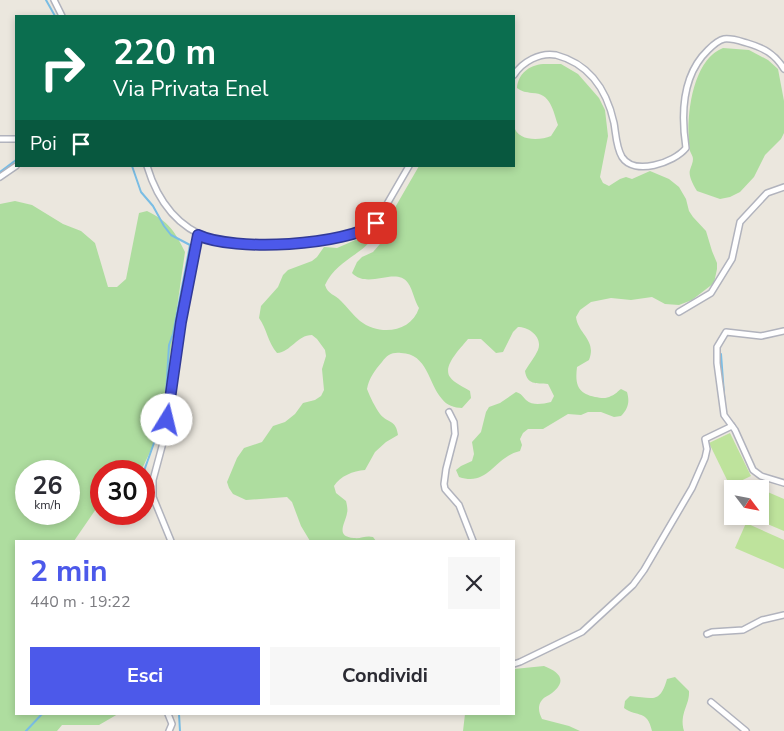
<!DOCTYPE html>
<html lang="it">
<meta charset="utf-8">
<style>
:root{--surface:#fff;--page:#f7f7f7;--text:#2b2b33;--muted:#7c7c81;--accent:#4c59ea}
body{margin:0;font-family:"Nunito Sans",sans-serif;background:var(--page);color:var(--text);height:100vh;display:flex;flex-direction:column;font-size:19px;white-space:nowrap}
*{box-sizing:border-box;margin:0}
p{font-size:16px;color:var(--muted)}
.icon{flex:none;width:28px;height:28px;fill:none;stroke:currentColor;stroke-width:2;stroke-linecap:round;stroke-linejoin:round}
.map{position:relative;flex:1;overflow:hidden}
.side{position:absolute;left:15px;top:540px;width:500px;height:175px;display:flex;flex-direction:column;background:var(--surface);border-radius:0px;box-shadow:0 2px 8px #0003}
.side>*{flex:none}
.top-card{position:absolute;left:15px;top:15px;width:500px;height:152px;border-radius:0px;box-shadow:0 2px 8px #0003;background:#0b6e4f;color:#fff;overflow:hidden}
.needle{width:32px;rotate:122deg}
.fabs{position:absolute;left:724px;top:480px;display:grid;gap:10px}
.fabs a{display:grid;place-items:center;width:45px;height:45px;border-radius:0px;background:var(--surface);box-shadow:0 2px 8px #0003;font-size:25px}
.speed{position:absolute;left:15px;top:460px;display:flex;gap:10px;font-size:25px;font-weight:700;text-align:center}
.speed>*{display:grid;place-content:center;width:65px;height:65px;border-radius:50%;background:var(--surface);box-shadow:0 2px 8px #0003;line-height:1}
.speed small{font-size:12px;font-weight:400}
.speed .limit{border:8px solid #d22;background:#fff;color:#111}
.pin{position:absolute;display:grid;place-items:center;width:42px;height:42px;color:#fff;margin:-21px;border-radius:10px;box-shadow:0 2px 8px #0006}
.me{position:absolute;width:55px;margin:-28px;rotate:9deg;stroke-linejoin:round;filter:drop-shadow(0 0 4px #0008)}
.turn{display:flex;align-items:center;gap:18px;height:105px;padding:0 15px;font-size:22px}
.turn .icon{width:65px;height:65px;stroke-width:2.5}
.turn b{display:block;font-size:35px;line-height:42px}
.then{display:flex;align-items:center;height:48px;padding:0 15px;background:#0003;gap:10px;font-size:19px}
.round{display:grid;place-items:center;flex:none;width:52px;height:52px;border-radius:0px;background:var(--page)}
.head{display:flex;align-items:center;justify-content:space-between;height:85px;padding:0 15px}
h1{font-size:30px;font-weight:700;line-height:38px;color:var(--accent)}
.primary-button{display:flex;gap:10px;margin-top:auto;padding:10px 15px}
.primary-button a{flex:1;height:58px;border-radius:0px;background:var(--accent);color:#fff;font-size:20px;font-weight:700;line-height:58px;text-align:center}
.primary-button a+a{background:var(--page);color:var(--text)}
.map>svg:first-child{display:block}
.green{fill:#aedd9f;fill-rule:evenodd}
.pitch{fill:#bee39c}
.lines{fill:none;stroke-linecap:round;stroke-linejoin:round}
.stream{stroke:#7abde4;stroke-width:2}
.minor-casing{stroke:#b1b3bd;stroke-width:8}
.minor{stroke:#fff;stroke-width:5}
.route-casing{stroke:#313a98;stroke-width:12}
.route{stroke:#4c59ea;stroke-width:9}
</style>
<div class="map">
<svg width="784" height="731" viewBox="0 0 784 731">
<rect width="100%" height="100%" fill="#ebe7de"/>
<g class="green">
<path d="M723,48l26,2 19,10 10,9 6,32v32l-3,6 -16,16 -11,22 -14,15 -10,5 -10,2 -23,-8c-3,-5 -9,-15 -7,-21 1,-4 3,-7 3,-11 0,-3 -2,-5 -3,-8 -5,-29 1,-91 33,-103z"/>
<path d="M543,64h18l17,10 21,24 6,12 3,26 -8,41 3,6 6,3 11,-7 6,-2 6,2 18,-8 19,8 10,8 7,12 3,12 4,6 13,14 6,20 5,12v6l-3,14 -22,17 -13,5 -14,-1 -13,-7 -21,3 -20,-2 -20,4 -11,8 -4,7c2,17 21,23 13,43l-12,7c-2,17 0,26 18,30 6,1 11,2 16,-1 4,-1 7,-5 10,-7l6,3c3,10 1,17 -6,24l-7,1 -13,-5h-13l-7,3 -13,-1 -25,15h-15l-5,4 -3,6 2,6 -2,6c-26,6 -31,36 -61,26l-3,-7 5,-4 11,-5 2,-7 -2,-12 9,-10 5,-20 3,-5 11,-4 16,-11c6,2 6,4 10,8 7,6 16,4 25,2l3,-6 -6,-12c-12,-1 -21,1 -23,-13 4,-7 10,-14 13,-21 5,-13 -9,-23 -20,-23l-5,5 -10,20 -7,1 -15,-14h-13c-7,9 -26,27 -18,38 4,6 14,10 20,14l1,7 -9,10c-7,0 -16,-3 -20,-9 -14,-16 -14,-45 -41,-46 -9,-1 -14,2 -19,9 -7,8 -13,16 -15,27 3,8 8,18 13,25 8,10 16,5 18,21l-12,7 -11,10 -10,18c-12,1 -25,6 -31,16l2,7 10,8c1,4 2,9 1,12 -1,9 -13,24 7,25 7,1 12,-3 19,-1l3,4h-66l-9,-15 -9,-24 -5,-5 -41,3 -13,-6 -4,-6 -2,-6 10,-24 7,-10 18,-6 11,-16 12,-4 10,-8 8,-11 12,-3 6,-4 3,-6 -2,-21 4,-13 -1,-6 -8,-11 -5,-4c-15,0 -21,17 -35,18 -9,-10 -10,-24 -18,-35l2,-12 17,-19 5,-12 5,-5 24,-9 5,-4 7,-10 13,1 30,-13 7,2c-14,19 -38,24 -49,48 3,10 10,9 16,16 6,6 12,14 19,20 19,15 51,12 59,-13 -5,-8 -6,-18 -11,-25 -12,-17 -40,7 -56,-10l5,-11 5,-5 11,-5 13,-15 7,-26 26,-45h95v-40c3,15 25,15 37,10l7,-11c-5,-14 -7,-32 -26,-32 -6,-1 -10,-1 -15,-5 1,-14 12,-23 26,-24z"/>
<path d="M15,201l17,4 31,19 18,7 14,12 13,44h9l9,-8 13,-66 8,-2c22,11 27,19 38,41l-26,181 -18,38h-40v34l-5,4 -22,32h-58v173h102l-19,11h-37l-5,6h-57v-527zM69,471v43h-43v-43z"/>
<path d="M544,666c15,6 24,14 8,27 -4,3 -8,4 -10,7 -5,6 -3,13 0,19l27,7 11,5h-117l2,-17h49v-45z"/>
<path d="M675,677l14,14c1,14 -10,22 -5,40h-32c-5,-22 -14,-13 -28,-23l1,-7 5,-5c23,2 30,8 37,-17z"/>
</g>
<g class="pitch">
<path d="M730,433l21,43 -21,10 -21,-43z"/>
<path d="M763,490l21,9v32l-33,-14 9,-1v-19z"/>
<path d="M746,523l38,17v29l-49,-21z"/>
</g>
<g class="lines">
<g class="stream">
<path d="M46,0l9,16"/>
<path d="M132,166l9,26 12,14 11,20 7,9 19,10 -17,89 -4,11 -4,67 -21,59"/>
<path d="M0,172l16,-12"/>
<path d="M721,354l4,54"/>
<path d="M179,714l1,17"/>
<path d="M26,731l16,-17"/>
</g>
<defs>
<g id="minor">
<path d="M54,0l8,16"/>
<path d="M514,75c8,-13 26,-23 42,-20 34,9 51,36 58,68 2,11 2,24 8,34 12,19 52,6 64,-9 -5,-33 -4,-73 22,-98 4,-4 11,-10 16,-11 8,-1 16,2 23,4 17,5 28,11 37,26"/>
<path d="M0,139h16"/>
<path d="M147,166c25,83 90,86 164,75 23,-3 47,-4 65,-18l33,-57"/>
<path d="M0,177l16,-11"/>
<path d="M679,312l32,-19 21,-34 8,-37 27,-29 17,-6"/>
<path d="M784,331l-23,5 -35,-4 -9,15v16l7,52 11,15 18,40 8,6 23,7"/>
<path d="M449,412l5,10 1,12 -9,35 -2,15 1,5 14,16 14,36"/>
<path d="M171,541l-18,-44v-17l11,-41 17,-117 17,-87"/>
<path d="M707,634l5,-2 31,-2 19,-10 22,-5"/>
<path d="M514,664l6,-2 62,-30 51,-47 11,-15 48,-82 13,-30 2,-9 -2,-10 27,-13"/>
<path d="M711,702l35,29"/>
<path d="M168,714l4,10 -3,7"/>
</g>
</defs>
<use href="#minor" class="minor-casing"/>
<use href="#minor" class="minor"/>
</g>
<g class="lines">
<defs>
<path id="route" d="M167,420l14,-98 17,-87c35,17 149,11 178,-12"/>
</defs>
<use href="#route" class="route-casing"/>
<use href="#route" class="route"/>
</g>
</svg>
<div class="fabs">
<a><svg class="needle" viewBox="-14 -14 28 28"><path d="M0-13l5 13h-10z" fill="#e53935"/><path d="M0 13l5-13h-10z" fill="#7c7c81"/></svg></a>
</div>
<div class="speed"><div>26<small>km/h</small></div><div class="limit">30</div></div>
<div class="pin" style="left:376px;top:223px;background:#d93025"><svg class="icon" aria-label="arrive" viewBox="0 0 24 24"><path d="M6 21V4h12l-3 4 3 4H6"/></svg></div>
<svg class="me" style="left:167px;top:420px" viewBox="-20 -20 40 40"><circle r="19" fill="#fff"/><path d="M0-13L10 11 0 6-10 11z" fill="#4c59ea"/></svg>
<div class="top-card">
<div class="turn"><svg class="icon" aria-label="right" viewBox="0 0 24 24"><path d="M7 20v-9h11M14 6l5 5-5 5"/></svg><div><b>220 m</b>Via Privata Enel</div></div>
<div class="then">Poi<svg class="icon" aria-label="arrive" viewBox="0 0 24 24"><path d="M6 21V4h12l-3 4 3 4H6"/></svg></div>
</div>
<section class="side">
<div class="head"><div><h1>2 min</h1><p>440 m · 19:22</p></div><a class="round"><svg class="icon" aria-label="close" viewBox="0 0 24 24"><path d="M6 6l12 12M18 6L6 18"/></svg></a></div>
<div class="primary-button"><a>Esci</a><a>Condividi</a></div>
</section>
</div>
